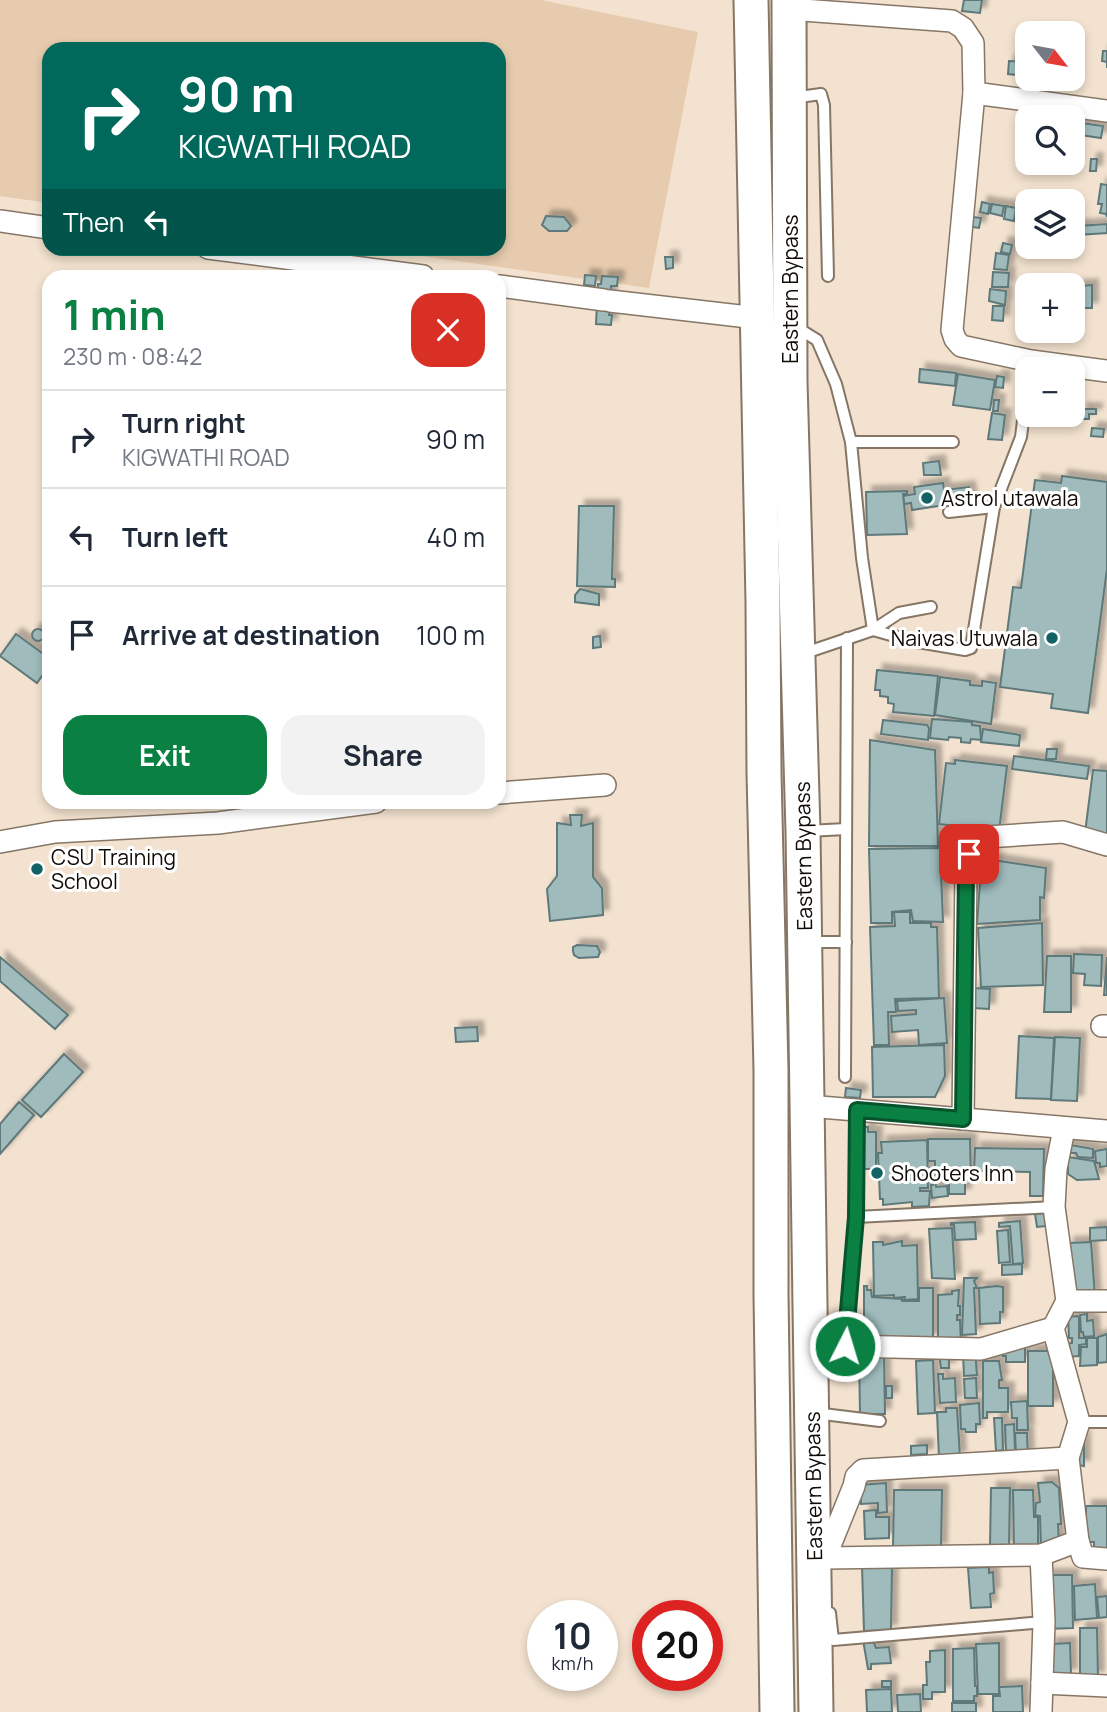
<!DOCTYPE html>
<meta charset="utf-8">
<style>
:root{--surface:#fff;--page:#f2f2f3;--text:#1f2937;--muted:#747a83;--line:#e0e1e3;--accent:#0b8043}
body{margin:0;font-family:Manrope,sans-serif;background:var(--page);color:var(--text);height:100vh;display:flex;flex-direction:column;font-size:26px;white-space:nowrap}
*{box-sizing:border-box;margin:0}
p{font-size:23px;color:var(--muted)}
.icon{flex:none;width:38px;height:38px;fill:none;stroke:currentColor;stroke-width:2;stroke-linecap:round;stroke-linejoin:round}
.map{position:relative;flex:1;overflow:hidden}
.details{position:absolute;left:42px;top:270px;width:464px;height:539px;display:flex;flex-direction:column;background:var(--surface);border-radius:21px;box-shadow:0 4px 10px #0003}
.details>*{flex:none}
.banner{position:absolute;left:42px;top:42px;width:464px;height:214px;border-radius:21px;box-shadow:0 4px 10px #0003;background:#00695c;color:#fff;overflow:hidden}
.needle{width:46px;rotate:121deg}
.controls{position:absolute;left:1015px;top:21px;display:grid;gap:14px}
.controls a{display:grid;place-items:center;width:70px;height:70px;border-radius:14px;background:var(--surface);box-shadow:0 4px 10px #0003;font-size:35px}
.speed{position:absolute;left:527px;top:1600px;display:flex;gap:14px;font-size:35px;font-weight:700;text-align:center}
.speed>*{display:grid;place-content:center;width:91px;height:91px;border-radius:50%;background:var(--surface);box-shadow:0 4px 10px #0003;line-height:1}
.speed small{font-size:18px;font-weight:400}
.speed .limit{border:10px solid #d22;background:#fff;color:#111}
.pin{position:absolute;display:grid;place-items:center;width:60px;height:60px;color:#fff;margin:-30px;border-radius:14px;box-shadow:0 4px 10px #0006}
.me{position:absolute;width:77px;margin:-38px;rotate:5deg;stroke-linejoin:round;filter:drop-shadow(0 0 5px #0008)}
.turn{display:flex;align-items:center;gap:24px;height:147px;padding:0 21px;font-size:32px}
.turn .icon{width:91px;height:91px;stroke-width:2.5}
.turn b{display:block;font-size:49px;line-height:60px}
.then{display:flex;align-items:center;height:66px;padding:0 21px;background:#0003;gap:14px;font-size:26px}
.round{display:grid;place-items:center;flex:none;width:74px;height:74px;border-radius:21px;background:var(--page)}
.headline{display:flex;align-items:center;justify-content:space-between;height:119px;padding:0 21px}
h1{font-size:42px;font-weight:700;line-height:52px;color:var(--accent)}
.cta{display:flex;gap:14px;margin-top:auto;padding:14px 21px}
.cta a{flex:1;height:80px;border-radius:21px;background:var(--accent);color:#fff;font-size:28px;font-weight:700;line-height:80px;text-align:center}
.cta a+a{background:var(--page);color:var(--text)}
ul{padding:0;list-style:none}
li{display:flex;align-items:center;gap:21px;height:98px;padding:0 21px;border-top:2px solid var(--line)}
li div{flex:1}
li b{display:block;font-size:26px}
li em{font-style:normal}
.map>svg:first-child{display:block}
.green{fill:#e6cbae}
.building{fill:#9fbbbc;stroke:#5f797a;stroke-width:2;filter:url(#shadow)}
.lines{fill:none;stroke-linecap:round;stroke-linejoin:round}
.lane-casing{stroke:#867666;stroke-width:14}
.street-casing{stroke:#867666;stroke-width:24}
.primary-casing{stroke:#867666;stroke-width:37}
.lane{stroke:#fff;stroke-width:10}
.street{stroke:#fff;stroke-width:21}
.primary{stroke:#fff;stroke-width:33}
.route-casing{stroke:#07532c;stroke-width:18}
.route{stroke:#0b8043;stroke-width:12}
.poi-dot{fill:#126265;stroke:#fff;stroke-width:2.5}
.labels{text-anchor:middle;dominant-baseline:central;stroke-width:6;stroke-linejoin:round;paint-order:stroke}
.street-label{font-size:21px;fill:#100a05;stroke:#fff}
.poi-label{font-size:21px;fill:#100a05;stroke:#fff;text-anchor:start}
</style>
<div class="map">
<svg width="1107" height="1712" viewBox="0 0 1107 1712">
<defs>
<filter id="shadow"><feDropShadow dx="6" dy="-6" stdDeviation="2" flood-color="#0004"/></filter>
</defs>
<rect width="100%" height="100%" fill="#f3e2cf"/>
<path class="green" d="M0,0h541l157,32 -49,256 -278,-39 128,-1v-199h-450v154l-49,-7z"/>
<g class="building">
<path d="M964,0h18l-2,13 -18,-2z"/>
<path d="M1103,51h4v17v-6l-5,-1z"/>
<path d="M1009,61l18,1v14l-19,-2z"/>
<path d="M1074,122l29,4 -2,12 -28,-4z"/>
<path d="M1019,125l8,2v5l-9,-1z"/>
<path d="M1016,150h9l-1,12h-8z"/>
<path d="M1091,159h6l-1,12h-6z"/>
<path d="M1101,184l6,1v32l-1,-3 -6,-1 2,-9h-4z"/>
<path d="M982,202l8,2 -2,10 -8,-2z"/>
<path d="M992,204l12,2 -2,10 -12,-3z"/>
<path d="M1006,206l10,2 -2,13 -10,-2z"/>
<path d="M546,216l18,1 7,9 -4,5h-18l-7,-6z"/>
<path d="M973,217l8,1 -2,10 -7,-1z"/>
<path d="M1107,224v9l-29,2v-9z"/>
<path d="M1003,243l9,2 -2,9 -9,-2z"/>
<path d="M996,253l13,2 -2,15 -13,-1z"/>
<path d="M665,257h8v11l-7,1z"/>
<path d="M993,272l16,1 -1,14h-16z"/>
<path d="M585,275l11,1 -1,10 -11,-1z"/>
<path d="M602,276l16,1 -1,9h-6l-2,29h3l-1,10 -15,-1 2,-40h3z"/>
<path d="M1092,285v23h-14v-22z"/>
<path d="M990,289l16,2 -1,14 -16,-4z"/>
<path d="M993,306h11l-1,15 -11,-1z"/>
<path d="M920,369l36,4 -1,13 -36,-4z"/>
<path d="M958,374l37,6 -5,30 -37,-5z"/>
<path d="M997,376l7,1 -1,11 -8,-1z"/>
<path d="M994,400h5l-1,11h-5z"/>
<path d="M1081,409h15v5h-7v5h-7z"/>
<path d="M992,413l13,2 -3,25 -14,-1z"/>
<path d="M1092,428l12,1 -1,8 -12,-1z"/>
<path d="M939,461l2,14h-17l-1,-12z"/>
<path d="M1062,476l45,6v87l-19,144 -37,-5 2,-14 -53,-7 13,-100 8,1 14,-108 26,3z"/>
<path d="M943,483l1,7 25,-3 2,14 -59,9 -1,-7 -7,1 -1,-8 12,-2 -1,-7z"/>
<path d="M907,491v3h-4l4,40 -40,1 -1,-43z"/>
<path d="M579,506h35l-2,73h3v8l-38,-1z"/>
<path d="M580,589l19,5v11l-24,-3v-7z"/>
<circle cx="38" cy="635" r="6"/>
<path d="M16,634l33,24v8l-12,17 -37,-27z"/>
<path d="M600,636l1,11 -8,1v-11z"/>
<path d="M877,670l61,6 -4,40 -41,-4 1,-8 -6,-1v-6l-8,-1v-6h-5z"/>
<path d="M940,677l30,4v4l12,1v-5l14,2 -5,41 -56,-9z"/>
<path d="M932,719l40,3v3l8,1 1,14 -10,-1 -1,4 -9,-1v-4l-12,-1 -1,3 -18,-2z"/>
<path d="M883,720l44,5 2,3 -1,12 -47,-6z"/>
<path d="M983,729l37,6 -1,11 -38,-4z"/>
<path d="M870,740l65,10 3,96h-69z"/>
<path d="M1047,749h10l-1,10h-10z"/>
<path d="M1014,756l75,10 -2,13 -75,-10z"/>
<path d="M955,760l52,6 -8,65 -60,-7 7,-61 9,1z"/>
<path d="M1093,770l14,1v65l-22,-3z"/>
<path d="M570,815h12l-1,11 12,-3v54l9,11 1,27 -53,6 -3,-32 10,-13v-53l14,2z"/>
<path d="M940,848l3,74 -30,-1 -2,-11 -19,2v11h-21l-2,-74z"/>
<path d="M993,860l53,8 -2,30 -4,-1v23l-63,4 4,-56z"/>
<path d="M894,912h16v11h21v4h6l2,71 -44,1 1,13h-8l1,33h-15l-4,-118 25,-1z"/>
<path d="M1042,923l1,62 -62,2 -3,-59z"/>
<path d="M577,945l20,1 3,6 -2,5 -19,1 -5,-3 -1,-4v-4z"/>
<path d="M1074,954l28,1 -1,31 -17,-1 1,-11 -12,-1z"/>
<path d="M1047,956h24v56h-27z"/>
<path d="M0,957l68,58 -13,14 -55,-48z"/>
<path d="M1107,957v38h-3z"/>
<path d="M974,988l16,1 -1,20 -16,-1z"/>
<path d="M944,998l3,45 -28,2 -1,-15 -26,2 -1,-16 25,-2v-4l-18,1 -1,-10z"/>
<path d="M477,1027l1,14 -22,1 -1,-14z"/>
<path d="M1019,1036l35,2 -3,61 -35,-1z"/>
<path d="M1055,1037l25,1 -3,63 -26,-1z"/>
<path d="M944,1045l1,31 -10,21h-62l-1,-50z"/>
<path d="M64,1054l19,18 -42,45 -19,-17z"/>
<path d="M846,1088l15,2 -1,8 -15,-1z"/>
<path d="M19,1102l15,13 -34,39v-30z"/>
<path d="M864,1127h4v5h8v37h-16l1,-37h3z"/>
<path d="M928,1139h42l1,41h-6v14h-16v-24l-14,1v-10h-7z"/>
<path d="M927,1140l1,48h-8v3h10l-1,15 -17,1v-5l-29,3v-6h-3l-2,-46h4l-1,-11z"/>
<path d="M1065,1144l28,5v9l-15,-1 -2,-4h-11z"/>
<path d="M975,1148l69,1 -1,47h-13v-24l-56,-1z"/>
<path d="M1107,1149v17l-7,1v-4h-4l-1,-12z"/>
<path d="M1068,1157l26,4 5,18 -22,1 -9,-6z"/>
<path d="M934,1167l2,20 11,-1 1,10 -16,2 -1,-13h2l-3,-17z"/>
<path d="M1045,1213l1,13 -9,1 -2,-13z"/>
<path d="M1020,1221l3,42 -10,1 -3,-38 -11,1v-4z"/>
<path d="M975,1222l1,17 -21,1 -1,-15h-3v-2z"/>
<path d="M1107,1227v13l-17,1v-13z"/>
<path d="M952,1228l3,51 -23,-1 -3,-49z"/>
<path d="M1008,1230l2,32 -11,1 -2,-32z"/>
<path d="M902,1241v5l15,-1 1,54 -14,1 1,-3 -11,1v-3l-20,1 -1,-54h10v3z"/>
<path d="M1091,1242l4,55 -18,-4 -7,-6 -2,-44z"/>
<path d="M1022,1264v10l-20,1v-10z"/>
<path d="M964,1278h13l-3,3 3,7h-3l2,46 -14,1z"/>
<path d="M864,1286h3v4h4l1,7 30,2v2h17v-13h14v51l-69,1z"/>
<path d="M997,1286l6,1v25h-3v11l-20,1 -1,-36z"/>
<path d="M959,1290l-1,16h2v9h-3v5h3l1,25 -23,1v-51l14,-1v-3z"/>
<path d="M1087,1314v7l6,-1 1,16 -10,1 -1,-5h-2l-1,-17z"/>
<path d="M1077,1316l2,1v21h7v6l-7,1v11l-14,1v-13l7,-1v-5h-3l-1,-21z"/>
<path d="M1107,1334v28l-9,1v-26z"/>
<path d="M1087,1338h10v27l-17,1 1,-19h6z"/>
<path d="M1006,1348h19v14h-19v-6h-3v-6z"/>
<path d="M949,1351v17h-8l-2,-14z"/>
<path d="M975,1351l2,24 -13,1 -1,-21z"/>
<rect x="1028" y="1351" width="25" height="55"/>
<path d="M884,1354l1,60h-25l-1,-59z"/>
<path d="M933,1360l2,53 -17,1 -2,-53z"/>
<path d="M983,1361h16l3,19h-3v8h9v24h-21v6h-4z"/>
<path d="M938,1374h5v5l12,-1 1,24 -16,1z"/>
<path d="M976,1378l1,20h-12l-1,-19z"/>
<rect x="886" y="1386" width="6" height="12"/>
<path d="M1027,1401l1,29h-11v-12h-5l-1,-16z"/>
<path d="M979,1403l1,21h-4v8h-10l-1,-3h-4l-1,-24z"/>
<path d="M946,1408h11l3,49 -21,1 -2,-46h9z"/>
<path d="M994,1418h8l1,32 -7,1z"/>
<path d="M1014,1424l1,27 -9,1 -1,-27z"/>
<path d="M1015,1433h12l1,25 -12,-4z"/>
<path d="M1084,1435v31l-12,-2z"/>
<path d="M927,1445v9l-16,1v-9z"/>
<path d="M1052,1482l7,6 2,36h-3l1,19 -18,3 -1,-30 -5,-1 1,-12 4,-1 -2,-19z"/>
<path d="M886,1483l1,29 -9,1v-10l-17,1 -1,-19z"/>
<path d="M991,1488h19l-1,59h-19z"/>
<path d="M894,1490h48l-1,59h-48z"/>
<path d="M1013,1490h20l1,27h4v32l-24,1z"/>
<path d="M1086,1506h21v48h-13v-12h-8z"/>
<path d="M876,1510v7h13v21l-24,1 -1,-28z"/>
<path d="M862,1567h30l-1,63 -27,1z"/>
<path d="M989,1567v6l4,-1 1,21 -4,1 1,13 -20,1 -3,-40z"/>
<path d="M1046,1575h26l1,53 -26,1z"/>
<path d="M1095,1584l2,34 -22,2 -1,-34z"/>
<path d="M1107,1596v21l-8,1 -2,-21z"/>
<path d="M1080,1628h17l1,49h-18z"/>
<path d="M863,1640l10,1 3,7 13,-1 2,16 -20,1v5h-3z"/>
<path d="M999,1643v51h-21l-2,-50z"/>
<path d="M1070,1643l1,31 -21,1v-31z"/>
<path d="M974,1648l1,38h2v10h-3v5h-21v-52z"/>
<path d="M945,1650v42h-13v7h-9v-14h4l-1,-23h4v-11z"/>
<rect x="882" y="1681" width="9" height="6"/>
<path d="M1022,1686l1,26h-30v-16h7l-1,-9z"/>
<path d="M891,1689l1,23h-25l-1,-22z"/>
<path d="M920,1694l1,18h-23l-1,-17z"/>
<rect x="952" y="1703" width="24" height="9"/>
</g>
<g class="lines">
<defs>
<g id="lane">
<path d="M792,98l29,-4 3,11 4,171"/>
<path d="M796,327l21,13 19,44 15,58 11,116 11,72 -71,24"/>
<path d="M851,442h102"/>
<path d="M994,507l27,-70 6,-49"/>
<path d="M873,630l39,11 53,9 6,-2 23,-141 -45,5"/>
<path d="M873,630l26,-17 32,-6"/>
<path d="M807,831l39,-2"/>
<path d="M810,942h36"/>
<path d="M845,1077l2,-439"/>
<path d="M856,1217l1,-107"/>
<path d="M845,1346l11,-129 198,-10"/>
<path d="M815,1413l65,8"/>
<path d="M1079,1422h28"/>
<path d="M830,1613l3,27 211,-18"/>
</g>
<g id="street">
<path d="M789,9l163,12 11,7 10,15 1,50 -22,237 3,9 6,7 70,15 76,10"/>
<path d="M974,93l133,18"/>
<path d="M0,221l49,7"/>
<path d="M208,248l215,28"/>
<path d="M499,286l105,14"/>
<path d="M610,301l147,17"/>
<path d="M499,793l106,-8"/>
<path d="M0,842l55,-10 163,-9 158,-21"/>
<path d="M1102,1026h5"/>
<path d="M808,1106l299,25"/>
<path d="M963,1119l3,-249 5,-32 92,-6 44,13"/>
<path d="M1064,1129l-8,40 -2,38 13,94 -14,27 26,94 -11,36 10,83"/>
<path d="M1067,1301h40"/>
<path d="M809,1333l36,13 136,3 72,-21"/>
<path d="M814,1543l11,15 216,-3 37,-14 5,16 24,2"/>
<path d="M825,1558l29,-72 2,-9 7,-7 205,-12"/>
<path d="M1042,1683l65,3"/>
<path d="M1041,1712l3,-90 -3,-67"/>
</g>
<g id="primary">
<path d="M751,0l12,602 1,171 7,297v224l6,418"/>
<path d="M789,0l1,382 13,449 13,881"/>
</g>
</defs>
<use href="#lane" class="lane-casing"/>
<use href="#street" class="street-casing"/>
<use href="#primary" class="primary-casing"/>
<use href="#lane" class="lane"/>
<use href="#street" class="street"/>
<use href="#primary" class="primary"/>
</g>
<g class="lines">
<defs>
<path id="route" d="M845,1346l11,-129 1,-107 106,9 3,-249 3,-16"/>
</defs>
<use href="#route" class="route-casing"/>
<use href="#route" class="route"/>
</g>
<g class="poi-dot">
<circle cx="927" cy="498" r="7"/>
<circle cx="1052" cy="638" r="7"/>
<circle cx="37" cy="869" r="7"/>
<circle cx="877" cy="1173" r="7"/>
</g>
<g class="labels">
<g class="street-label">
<text transform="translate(790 289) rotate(-90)">Eastern Bypass</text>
<text transform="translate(803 856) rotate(-91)">Eastern Bypass</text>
<text transform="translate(813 1486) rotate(-91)">Eastern Bypass</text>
</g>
<g class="poi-label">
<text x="941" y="498">Astrol utawala</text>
<text x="1038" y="638" text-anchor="end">Naivas Utuwala</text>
<text x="51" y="857">CSU Training<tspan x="51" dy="24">School</tspan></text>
<text x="891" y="1173">Shooters Inn</text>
</g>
</g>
</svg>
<div class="controls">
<a><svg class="needle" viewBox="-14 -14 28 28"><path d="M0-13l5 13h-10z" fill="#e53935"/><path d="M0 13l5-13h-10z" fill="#747a83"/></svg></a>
<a><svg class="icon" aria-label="search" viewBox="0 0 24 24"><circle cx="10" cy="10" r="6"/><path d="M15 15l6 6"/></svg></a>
<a><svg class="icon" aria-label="layers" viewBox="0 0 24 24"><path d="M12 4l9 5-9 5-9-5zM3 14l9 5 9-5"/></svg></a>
<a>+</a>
<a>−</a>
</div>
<div class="speed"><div>10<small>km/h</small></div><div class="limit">20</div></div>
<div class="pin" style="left:969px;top:854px;background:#d93025"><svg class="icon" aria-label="arrive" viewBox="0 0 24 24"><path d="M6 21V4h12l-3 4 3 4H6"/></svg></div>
<svg class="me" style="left:845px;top:1346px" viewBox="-20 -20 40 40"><circle r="17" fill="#0b8043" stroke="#fff" stroke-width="3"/><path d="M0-11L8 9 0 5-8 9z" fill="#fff"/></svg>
<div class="banner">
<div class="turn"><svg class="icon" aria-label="right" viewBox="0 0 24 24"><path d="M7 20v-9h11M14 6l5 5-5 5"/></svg><div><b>90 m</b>KIGWATHI ROAD</div></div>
<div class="then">Then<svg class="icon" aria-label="left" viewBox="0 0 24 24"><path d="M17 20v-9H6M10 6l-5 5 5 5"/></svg></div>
</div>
<section class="details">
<div class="headline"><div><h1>1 min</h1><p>230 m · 08:42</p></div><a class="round" style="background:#d93025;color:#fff"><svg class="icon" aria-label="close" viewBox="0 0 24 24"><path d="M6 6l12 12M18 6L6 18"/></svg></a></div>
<ul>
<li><svg class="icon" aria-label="right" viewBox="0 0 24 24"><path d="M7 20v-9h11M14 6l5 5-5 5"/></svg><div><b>Turn right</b><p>KIGWATHI ROAD</p></div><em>90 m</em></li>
<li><svg class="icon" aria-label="left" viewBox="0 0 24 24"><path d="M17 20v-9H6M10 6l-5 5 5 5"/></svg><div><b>Turn left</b></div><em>40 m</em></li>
<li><svg class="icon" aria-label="arrive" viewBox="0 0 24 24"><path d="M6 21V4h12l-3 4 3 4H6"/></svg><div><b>Arrive at destination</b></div><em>100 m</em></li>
</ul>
<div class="cta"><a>Exit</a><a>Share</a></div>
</section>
</div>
